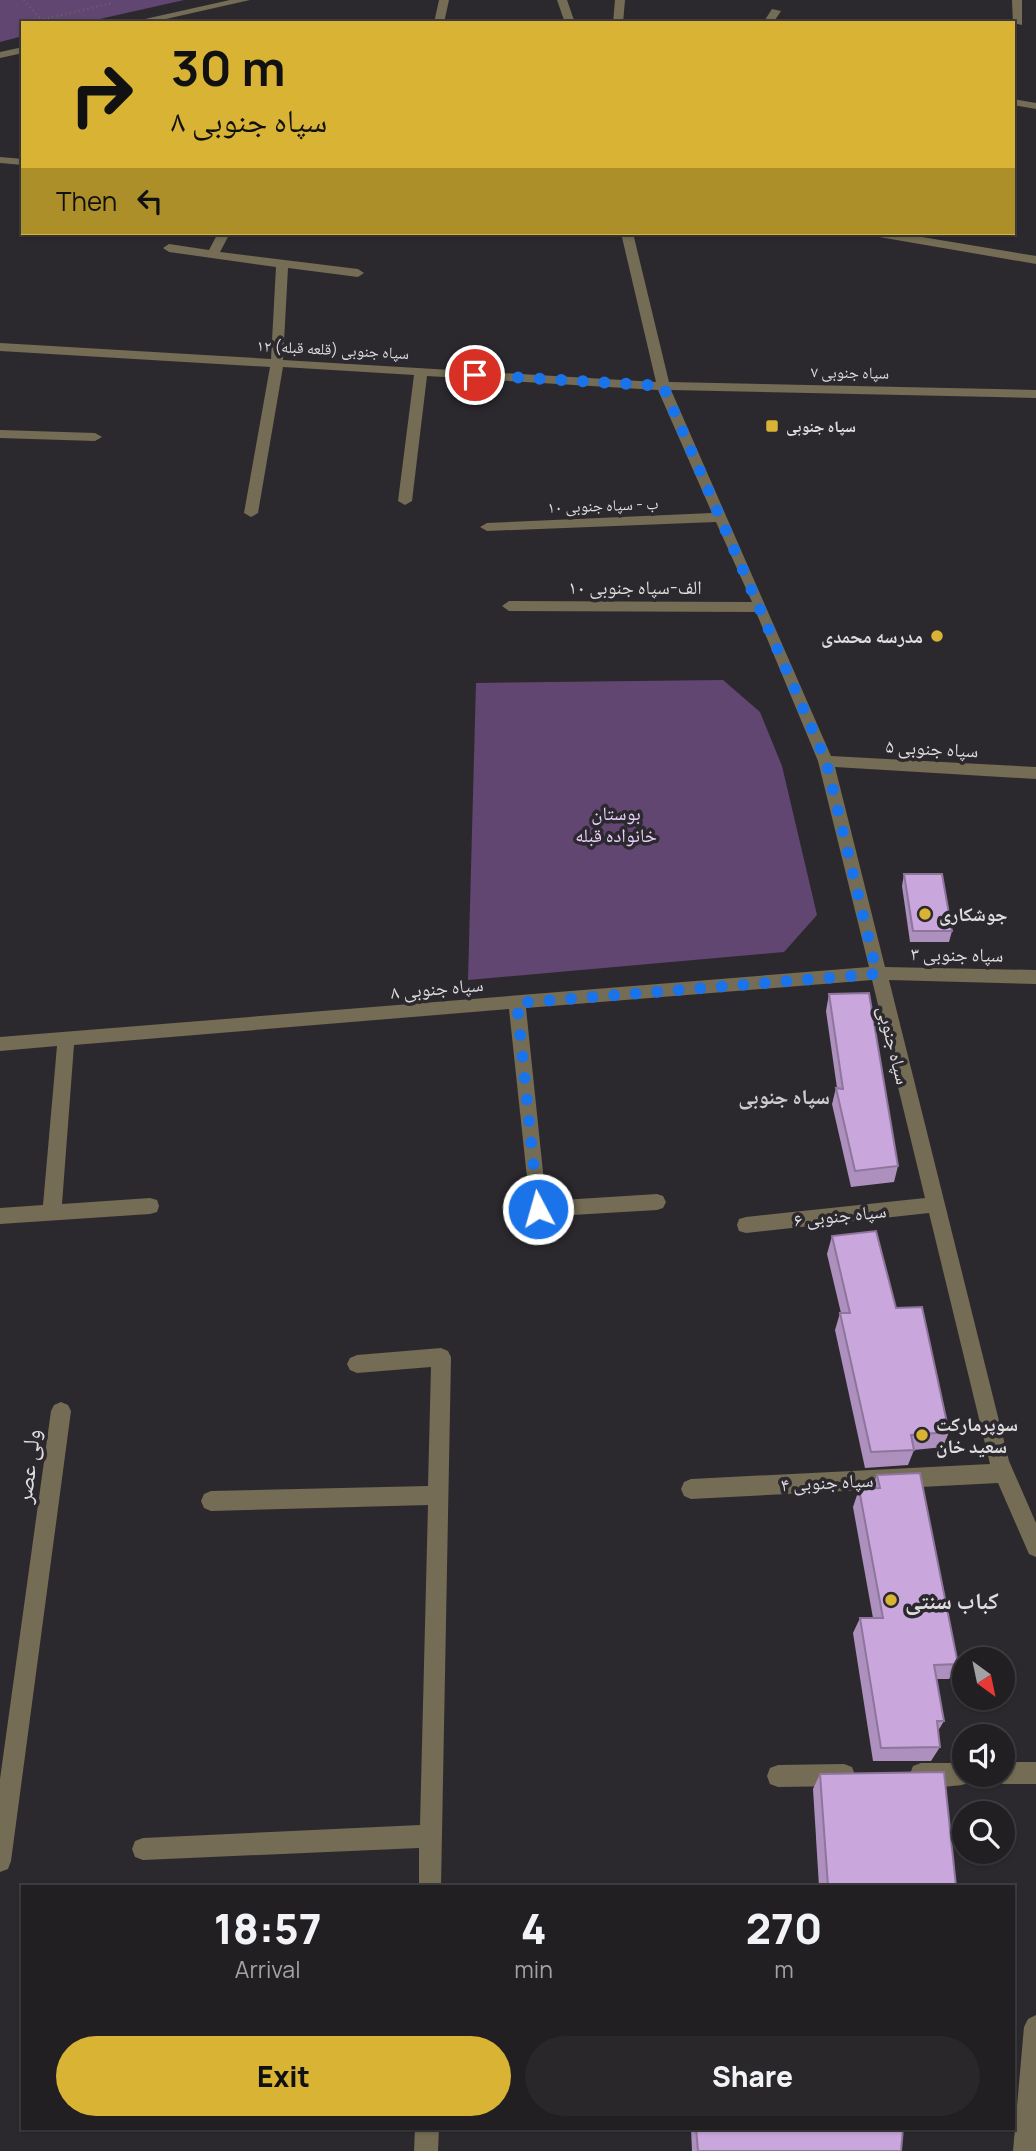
<!DOCTYPE html>
<meta charset="utf-8">
<style>
:root{--surface:#211f22;--page:#29272a;--text:#f1f3f6;--muted:#a2a2a5;--line:#3e3d40;--accent:#d9b334}
body{margin:0;font-family:Manrope,"Noto Naskh Arabic",sans-serif;background:var(--page);color:var(--text);height:100vh;display:flex;flex-direction:column;font-size:26px;white-space:nowrap}
*{box-sizing:border-box;margin:0}
p{font-size:23px;color:var(--muted)}
.icon{flex:none;width:38px;height:38px;fill:none;stroke:currentColor;stroke-width:2;stroke-linecap:round;stroke-linejoin:round}
.map{position:relative;flex:1;overflow:hidden}
.panel{position:absolute;left:21px;top:1885px;width:994px;height:245px;display:flex;flex-direction:column;background:var(--surface);border-radius:0px;box-shadow:0 2px 5px #0004,0 0 0 2px var(--line)}
.panel>*{flex:none}
.guide{position:absolute;left:21px;top:21px;width:994px;height:214px;border-radius:0px;box-shadow:0 2px 5px #0004,0 0 0 2px var(--line);background:#d9b334;color:#111;overflow:hidden}
.needle{width:46px;rotate:147deg}
.fabs{position:absolute;left:952px;top:1647px;display:grid;gap:14px}
.fabs a{display:grid;place-items:center;width:63px;height:63px;border-radius:50%;background:var(--surface);box-shadow:0 2px 5px #0004,0 0 0 2px var(--line);font-size:35px}
.pin{position:absolute;display:grid;place-items:center;width:60px;height:60px;color:#fff;margin:-30px;border:4px solid #fff;border-radius:50%;box-shadow:0 2px 7px #0007}
.me{position:absolute;width:77px;margin:-38px;rotate:354deg;stroke-linejoin:round;filter:drop-shadow(0 0 5px #0008)}
.turn{display:flex;align-items:center;gap:24px;height:147px;padding:0 35px;font-size:32px}
.turn .icon{width:91px;height:91px;stroke-width:2.5}
.turn b{display:block;font-size:49px;line-height:60px}
.then{display:flex;align-items:center;height:66px;padding:0 35px;background:#0003;gap:14px;font-size:26px}
.eta{display:flex;justify-content:space-evenly;align-items:center;height:119px;text-align:center}
.eta b{font-size:42px;font-weight:800;line-height:49px}
.action{display:flex;gap:14px;margin-top:auto;padding:14px 35px}
.action a{flex:1;height:80px;border-radius:42px;background:var(--accent);color:#111;font-size:28px;font-weight:800;line-height:80px;text-align:center}
.action a+a{background:var(--page);color:var(--text)}
.map>svg:first-child{display:block}
.green{fill:#614671}
.lines{fill:none;stroke-linecap:round;stroke-linejoin:round}
.path{stroke:#676469;stroke-width:2.5;stroke-dasharray:1 3.5;stroke-linecap:butt}
.minor{fill:#746c54;fill-rule:evenodd}
.wall{fill:#ad90be}
.building{fill:#c9a7dd;stroke:#8d759b;stroke-width:2}
.route{stroke:#1a73e8;stroke-width:12;stroke-dasharray:0 21.6}
.poi-dot{fill:#d9b334;stroke:#2c292e;stroke-width:2.5}
.labels{text-anchor:middle;dominant-baseline:central;stroke-width:7;stroke-linejoin:round;paint-order:stroke}
.far-street-label{font-size:16px;fill:#dfdde0;stroke:#2c292e}
.far-poi-label{font-size:16px;font-weight:bold;fill:#dfdde0;stroke:#2c292e;text-anchor:start}
.street-label{font-size:19px;fill:#dfdde0;stroke:#2c292e}
.poi-label{font-size:19px;font-weight:bold;fill:#dfdde0;stroke:#2c292e;text-anchor:start}
.park-label{font-size:19px;fill:#ecd0fe;stroke:#2c292e}
.neighbourhood-label{font-size:21px;font-weight:bold;fill:#cfcbd1;stroke:#2c292e}
.near-street-label{font-size:23px;fill:#dfdde0;stroke:#2c292e}
.near-poi-label{font-size:23px;font-weight:bold;fill:#dfdde0;stroke:#2c292e;text-anchor:start}
</style>
<div class="map">
<svg width="1036" height="2151" viewBox="0 0 1036 2151">
<rect width="100%" height="100%" fill="#2c292e"/>
<g class="green">
<path d="M0,0h184l-102,23h-59v13l-23,6z"/>
<path d="M723,680l37,32 22,54 35,149 -33,37 -316,28 8,-297z"/>
</g>
<g class="lines">
<g class="path">
<path d="M24,0l20,23"/>
<path d="M26,23l87,-20"/>
</g>
<g class="minor">
<path d="M230,0h20l-102,23h-21z"/>
<path d="M439,0h10l-5,23h-10z"/>
<path d="M557,0h10l8,23h-10z"/>
<path d="M615,0h10l-2,23h-10z"/>
<path d="M1012,0h10v25l-9,-2z"/>
<path d="M772,9l9,2 -8,12h-10z"/>
<path d="M23,47v6l-23,5v-6z"/>
<path d="M1013,99l23,4v6l-23,-4z"/>
<path d="M0,157l23,2v6l-23,-2z"/>
<path d="M218,233h12l-10,19 138,17 6,4 -6,4 -70,-9 -5,92 373,22 -35,-149h12l36,149 367,8v8l-365,-8 160,366 205,11v12l-201,-12 50,200 151,3v14l-147,-4 120,481 27,62v34l-7,-3 -31,-71 -307,16 -7,-3 -3,-7 3,-7 7,-3 299,-15 -61,-251 -183,20 -7,-2 -2,-6 2,-6 7,-2 179,-19 -53,-218 -346,28 20,193 111,-7 6,2 3,6 -3,6 -6,2 -119,7 -7,-2 -22,-206 -435,36 -12,159 88,-6 7,2 2,6 -2,6 -7,2 -150,10v-16l43,-3 14,-159 -57,5v-14l869,-70 -51,-206 -62,-149 -247,-1 -7,-5 7,-5 243,1 -36,-80 -229,9 -7,-4 7,-4 225,-10 -54,-123 -231,-14 -15,125 -7,4 -7,-4 16,-126 -131,-8 -25,146 -7,4 -7,-4 26,-146 -270,-16v-8l271,16 5,-92 -107,-15 -6,-4 6,-4 40,6z"/>
<path d="M760,233h21l-6,4z"/>
<path d="M873,233h25l138,23v8l-157,-27z"/>
<path d="M0,430l95,3 7,4 -7,4 -95,-3z"/>
<path d="M441,1348l7,3 3,6 -10,529h-22v-38l-276,12 -8,-3 -3,-8 3,-8 8,-3 277,-13 8,-320 -217,6 -7,-3 -3,-7 3,-7 7,-3 217,-5 3,-119 -74,6 -7,-3 -3,-6 3,-6 7,-3z"/>
<path d="M61,1402l7,3 3,6 -60,450 -3,8 -8,3v-93l51,-368 3,-6z"/>
<path d="M1003,1762h33v22h-33l-8,-3 -3,-7h11z"/>
<path d="M921,1763h43v11h11l-3,8c-15,6 -44,6 -59,0l-3,-8 3,-8z"/>
<path d="M844,1764l8,3 3,8 -3,8 -8,3 -66,1 -8,-3 -3,-8 3,-8 8,-3z"/>
<path d="M1036,2015v136h-23l11,-124 4,-8z"/>
<path d="M415,2128h24l-1,23h-24z"/>
</g>
</g>
<g class="wall">
<path d="M904,874l48,57 -3,11h-39l-8,-56z"/>
<path d="M829,994l69,172 -4,16 -43,5 -19,-83 4,-16h1l-11,-77z"/>
<path d="M832,1236l64,72 53,124 -6,15 -29,3 -6,15 -43,3 -30,-138 5,-17h1l-14,-59z"/>
<path d="M877,1475l81,189 -9,15h-13l8,42 -6,10 2,16 -9,14h-58l-20,-128 7,-15h13l-20,-111 6,-18 13,-1z"/>
<path d="M820,1774l136,112h-137l-6,-97z"/>
<path d="M691,2128h212l-2,23h-209z"/>
</g>
<g class="building">
<path d="M904,874h38l10,57h-39z"/>
<path d="M869,993l29,173 -43,5 -19,-83 7,1 -14,-95z"/>
<path d="M876,1231l20,77 26,-1 27,125 -38,3 3,15 -43,2 -31,-139h10l-18,-77z"/>
<path d="M920,1473l38,191 -24,1 10,56h-7l3,26 -59,1 -21,-130h23l-24,-129 21,-1 -3,-13z"/>
<path d="M944,1772l12,114h-128l-8,-112z"/>
<path d="M696,2128h207l-2,23h-203z"/>
</g>
<g class="lines">
<path class="route" d="M475,375l188,11 163,375 51,213 -360,29 21,206"/>
</g>
<g class="poi-dot">
<rect x="765" y="419" width="14" height="14" rx="3.5"/>
<circle cx="937" cy="636" r="7"/>
<circle cx="925" cy="914" r="7"/>
<circle cx="922" cy="1435" r="7"/>
<circle cx="891" cy="1600" r="7"/>
</g>
<g class="labels">
<g class="far-street-label">
<text transform="translate(333 349) rotate(3)">۱۲ سپاه جنوبی (قلعه قبله)</text>
<text transform="translate(850 372) rotate(1)">۷ سپاه جنوبی</text>
<text transform="translate(603 505) rotate(-2)">۱۰ ب - سپاه جنوبی</text>
</g>
<g class="far-poi-label">
<text x="786" y="426">سپاه جنوبی</text>
</g>
<g class="street-label">
<text x="635" y="587">۱۰ الف-سپاه جنوبی</text>
<text transform="translate(932 748) rotate(3)">۵ سپاه جنوبی</text>
<text transform="translate(957 954) rotate(1)">۳ سپاه جنوبی</text>
<text transform="translate(437 988) rotate(-5)">۸ سپاه جنوبی</text>
<text transform="translate(894 1045) rotate(76)">سپاه جنوبی</text>
<text transform="translate(840 1215) rotate(-6)">۶ سپاه جنوبی</text>
<text transform="translate(827 1482) rotate(-3)">۴ سپاه جنوبی</text>
</g>
<g class="poi-label">
<text x="923" y="636" text-anchor="end">مدرسه محمدی</text>
<text x="939" y="914">جوشکاری</text>
<text x="936" y="1424">سوپرمارکت<tspan x="936" dy="22">سعید خان</tspan></text>
</g>
<g class="park-label">
<text x="616" y="813">بوستان<tspan x="616" dy="22">خانواده قبله</tspan></text>
</g>
<g class="neighbourhood-label">
<text x="784" y="1096">سپاه جنوبی</text>
</g>
<g class="near-street-label">
<text transform="translate(27 1466) rotate(-83)">ولی عصر</text>
</g>
<g class="near-poi-label">
<text x="905" y="1600">کباب سنتی</text>
</g>
</g>
</svg>
<div class="fabs">
<a><svg class="needle" viewBox="-14 -14 28 28"><path d="M0-13l5 13h-10z" fill="#e53935"/><path d="M0 13l5-13h-10z" fill="#a2a2a5"/></svg></a>
<a><svg class="icon" aria-label="sound" viewBox="0 0 24 24"><path d="M4 9h4l5-4v14l-5-4H4zM17 9q2 3 0 6"/></svg></a>
<a><svg class="icon" aria-label="search" viewBox="0 0 24 24"><circle cx="10" cy="10" r="6"/><path d="M15 15l6 6"/></svg></a>
</div>
<div class="pin" style="left:475px;top:375px;background:#d93025"><svg class="icon" aria-label="arrive" viewBox="0 0 24 24"><path d="M6 21V4h12l-3 4 3 4H6"/></svg></div>
<svg class="me" style="left:538px;top:1209px" viewBox="-20 -20 40 40"><circle r="17" fill="#1a73e8" stroke="#fff" stroke-width="3"/><path d="M0-11L8 9 0 5-8 9z" fill="#fff"/></svg>
<div class="guide">
<div class="turn"><svg class="icon" aria-label="right" viewBox="0 0 24 24"><path d="M7 20v-9h11M14 6l5 5-5 5"/></svg><div><b>30 m</b>۸ سپاه جنوبی</div></div>
<div class="then">Then<svg class="icon" aria-label="left" viewBox="0 0 24 24"><path d="M17 20v-9H6M10 6l-5 5 5 5"/></svg></div>
</div>
<section class="panel">
<div class="eta">
<div><b>18:57</b><p>Arrival</p></div>
<div><b>4</b><p>min</p></div>
<div><b>270</b><p>m</p></div>
</div>
<div class="action"><a>Exit</a><a>Share</a></div>
</section>
</div>
